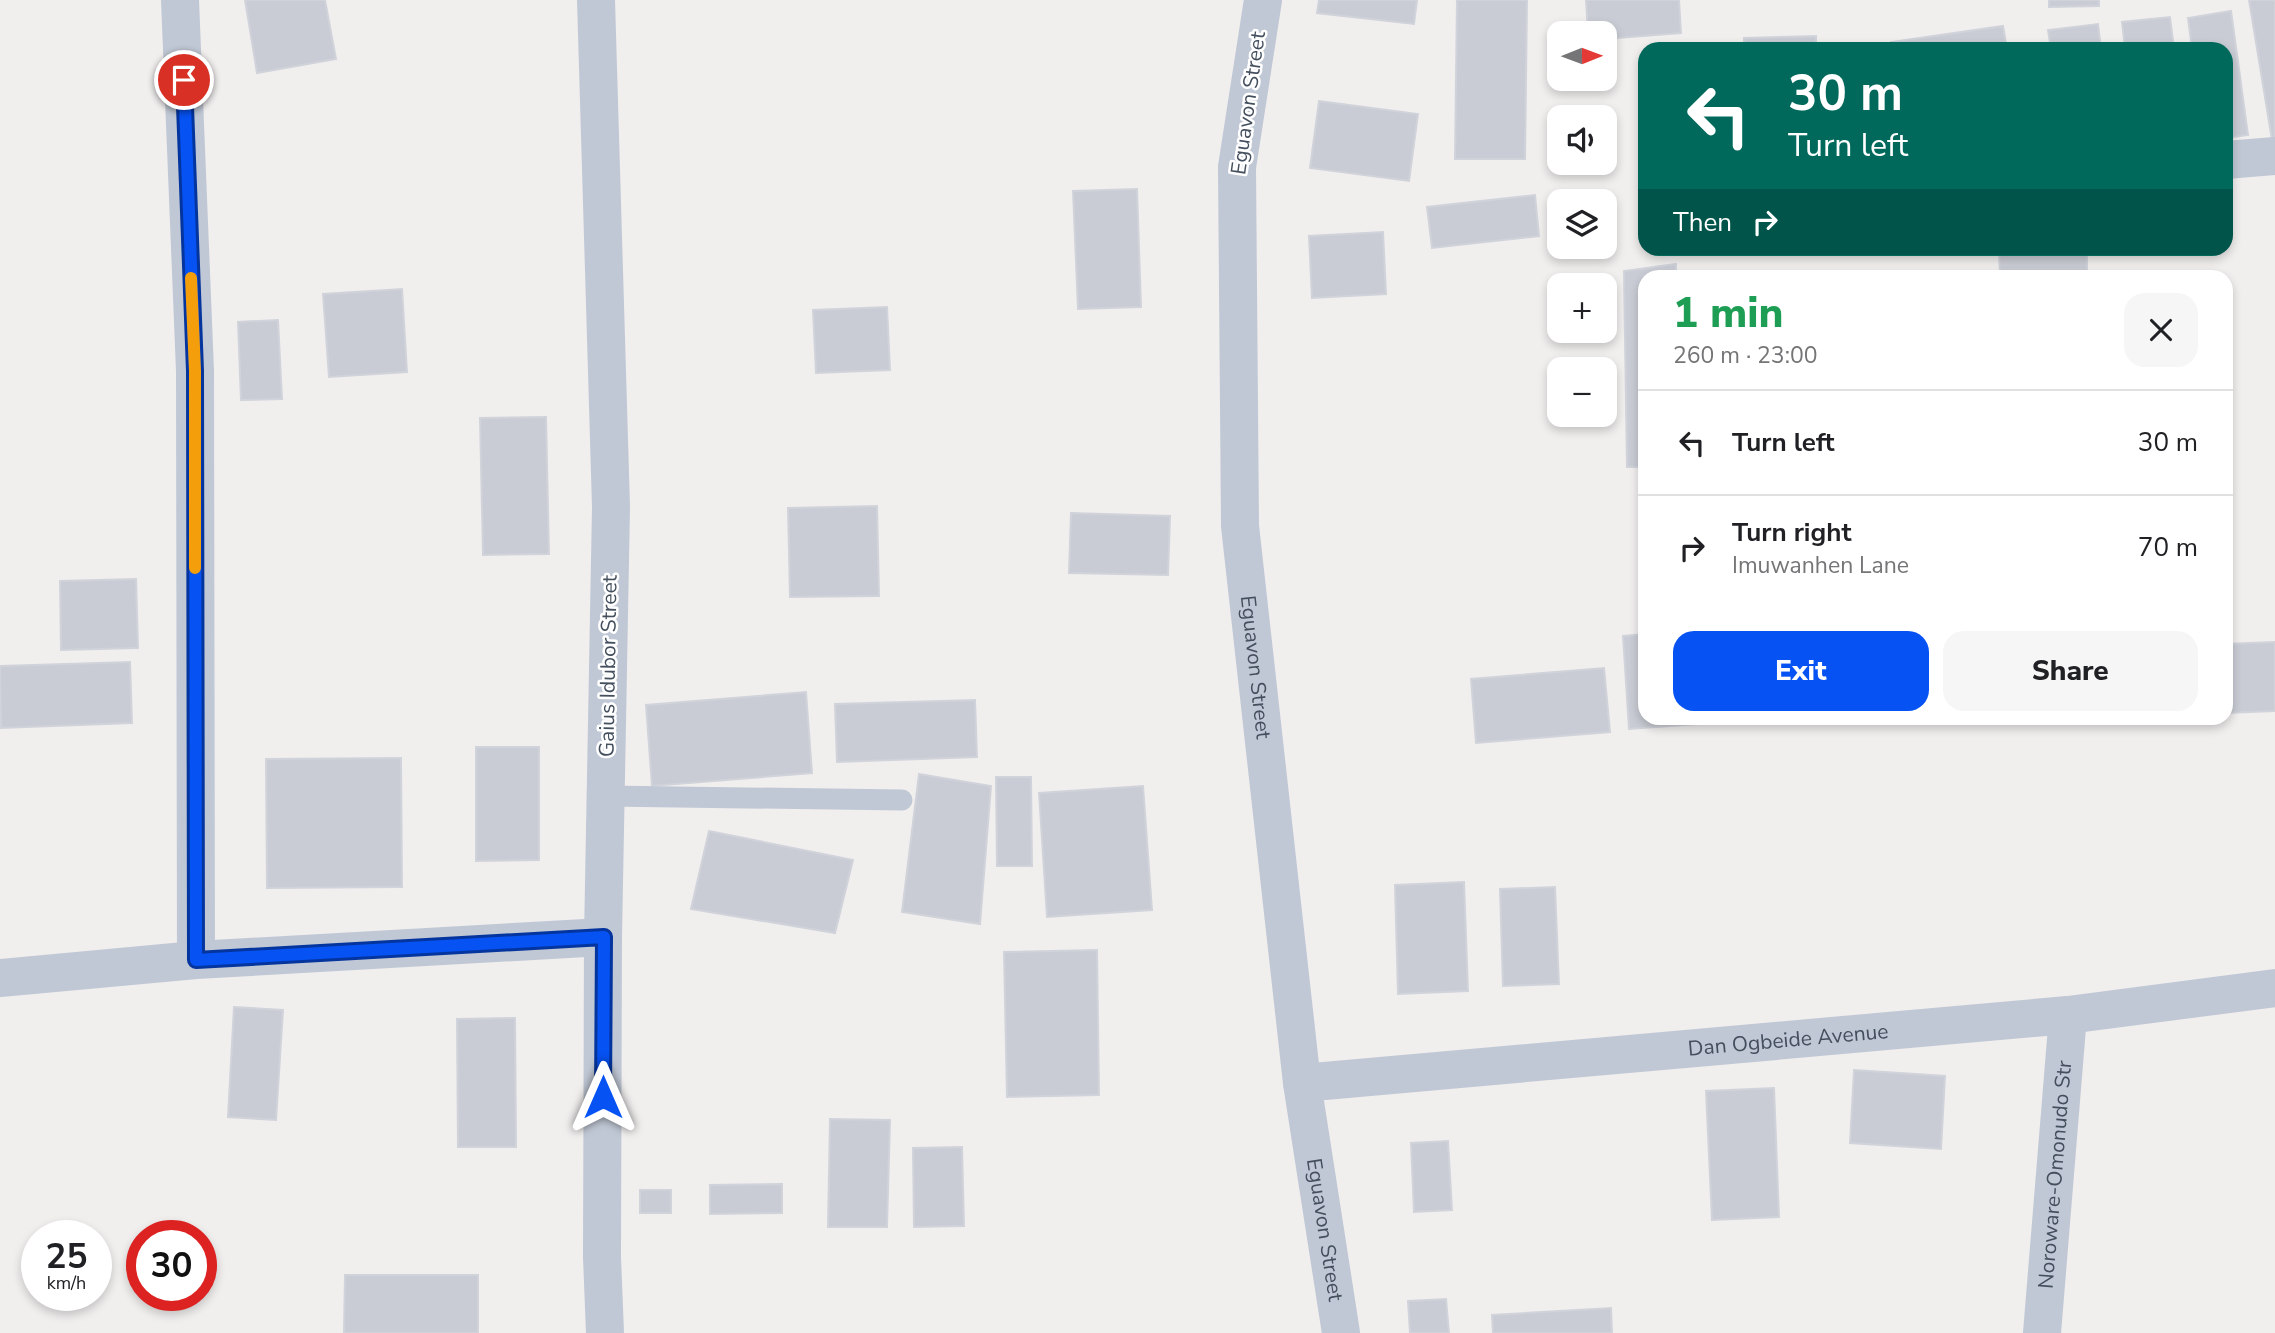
<!DOCTYPE html>
<meta charset="utf-8">
<style>
:root{--surface:#fff;--page:#f6f6f6;--text:#202124;--muted:#757577;--line:#e0e0e0;--accent:#0652f3}
body{margin:0;font-family:"Nunito Sans",sans-serif;background:var(--page);color:var(--text);height:100vh;display:flex;flex-direction:column;font-size:26px;white-space:nowrap}
*{box-sizing:border-box;margin:0}
p{font-size:23px;color:var(--muted)}
.icon{flex:none;width:38px;height:38px;fill:none;stroke:currentColor;stroke-width:2;stroke-linecap:round;stroke-linejoin:round}
.map{position:relative;flex:1;overflow:hidden}
.panel{position:absolute;left:1638px;top:270px;width:595px;height:455px;display:flex;flex-direction:column;background:var(--surface);border-radius:21px;box-shadow:0 4px 10px #0003}
.panel>*{flex:none}
.top-card{position:absolute;left:1638px;top:42px;width:595px;height:214px;border-radius:21px;box-shadow:0 4px 10px #0003;background:#00695c;color:#fff;overflow:hidden}
.needle{width:46px;rotate:89deg}
.fabs{position:absolute;left:1547px;top:21px;display:grid;gap:14px}
.fabs a{display:grid;place-items:center;width:70px;height:70px;border-radius:14px;background:var(--surface);box-shadow:0 4px 10px #0003;font-size:35px}
.speed{position:absolute;left:21px;top:1220px;display:flex;gap:14px;font-size:35px;font-weight:700;text-align:center}
.speed>*{display:grid;place-content:center;width:91px;height:91px;border-radius:50%;background:var(--surface);box-shadow:0 4px 10px #0003;line-height:1}
.speed small{font-size:18px;font-weight:400}
.speed .limit{border:10px solid #d22;background:#fff;color:#111}
.pin{position:absolute;display:grid;place-items:center;width:60px;height:60px;color:#fff;margin:-30px;border:4px solid #fff;border-radius:50%;box-shadow:0 2px 7px #0007}
.me{position:absolute;width:77px;margin:-38px;rotate:0deg;stroke-linejoin:round;filter:drop-shadow(0 0 5px #0008)}
.turn{display:flex;align-items:center;gap:24px;height:147px;padding:0 35px;font-size:32px}
.turn .icon{width:91px;height:91px;stroke-width:2.5}
.turn b{display:block;font-size:49px;line-height:60px}
.then{display:flex;align-items:center;height:66px;padding:0 35px;background:#0003;gap:14px;font-size:26px}
.round{display:grid;place-items:center;flex:none;width:74px;height:74px;border-radius:21px;background:var(--page)}
.headline{display:flex;align-items:center;justify-content:space-between;height:119px;padding:0 35px}
h1{font-size:42px;font-weight:800;line-height:52px;color:#1e9e55}
.button{display:flex;gap:14px;margin-top:auto;padding:14px 35px}
.button a{flex:1;height:80px;border-radius:21px;background:var(--accent);color:#fff;font-size:28px;font-weight:800;line-height:80px;text-align:center}
.button a+a{background:var(--page);color:var(--text)}
ul{padding:0;list-style:none}
li{display:flex;align-items:center;gap:21px;height:105px;padding:0 35px;border-top:2px solid var(--line)}
li div{flex:1}
li b{display:block;font-size:26px}
li em{font-style:normal}
.map>svg:first-child{display:block}
.building{fill:#caccd5;stroke:#d1d3db;stroke-width:2}
.lines{fill:none;stroke-linecap:round;stroke-linejoin:round}
.lane{stroke:#c0c8d5;stroke-width:21}
.street{stroke:#c0c8d5;stroke-width:38}
.route-casing{stroke:#04359e;stroke-width:18}
.route{stroke:#0652f3;stroke-width:12}
.slow{stroke:#f59e0b;stroke-width:12}
.labels{text-anchor:middle;dominant-baseline:central;stroke-width:5;stroke-linejoin:round;paint-order:stroke}
.street-label{font-size:21px;fill:#444f5e;stroke:#fff}
</style>
<div class="map">
<svg width="2275" height="1333" viewBox="0 0 2275 1333">
<rect width="100%" height="100%" fill="#f1eeee"/>
<g class="building">
<path d="M245,0h80l11,59 -79,14z"/>
<path d="M1319,0h98l-3,24 -97,-11z"/>
<path d="M1457,0h70l-2,159h-70z"/>
<path d="M1586,0h93l2,33 -76,6v-6h-17z"/>
<path d="M2049,0h50v6l-50,1z"/>
<path d="M2249,0h26v139l-3,1z"/>
<path d="M2231,11l17,124 -22,3v-89h-34l-4,-31z"/>
<path d="M2170,17l4,32h-49l-3,-27z"/>
<path d="M2098,24l3,25h-50l-3,-19z"/>
<path d="M2003,26l4,23h-115l-1,-7z"/>
<path d="M1816,36v13h-72v-11z"/>
<path d="M1319,101l99,13 -9,67 -99,-13z"/>
<path d="M1137,189l4,118 -63,2 -5,-118z"/>
<path d="M1535,195l4,41 -107,12 -5,-41z"/>
<path d="M1383,232l3,62 -74,4 -3,-62z"/>
<path d="M2087,250v26h-87l-1,-24z"/>
<path d="M1676,264v12h-31v191h-18l-3,-196z"/>
<path d="M402,289l5,83 -78,5 -6,-83z"/>
<path d="M887,307l3,63 -74,3 -3,-63z"/>
<path d="M278,320l4,79 -41,1 -3,-78z"/>
<path d="M546,417l3,137 -66,1 -3,-137z"/>
<path d="M877,506l2,90 -89,1 -2,-89z"/>
<path d="M1071,513l99,3 -2,59 -99,-2z"/>
<path d="M136,579l2,69 -77,2 -1,-69z"/>
<path d="M1645,634v84h94v3l-110,8 -6,-93z"/>
<path d="M2275,642v69l-49,2v-69z"/>
<path d="M130,662l2,61 -131,5 -1,-62z"/>
<path d="M1604,668l6,64 -134,11 -5,-64z"/>
<path d="M806,692l6,81 -160,13 -6,-81z"/>
<path d="M975,700l2,57 -140,5 -2,-58z"/>
<path d="M476,747h63v113l-63,1z"/>
<path d="M401,758l1,129 -135,1 -1,-129z"/>
<path d="M919,774l72,12 -11,138 -78,-12z"/>
<path d="M996,777h35l1,89h-35z"/>
<path d="M1143,786l9,124 -105,7 -8,-124z"/>
<path d="M709,831l144,29 -18,73 -144,-24z"/>
<path d="M1464,882l4,109 -70,3 -3,-109z"/>
<path d="M1555,887l4,97 -56,2 -3,-97z"/>
<path d="M1097,950l2,145 -92,2 -3,-145z"/>
<path d="M234,1007l49,3 -7,110 -48,-3z"/>
<path d="M515,1018l1,129h-58l-1,-128z"/>
<path d="M1854,1070l91,6 -4,73 -91,-6z"/>
<path d="M1774,1088l5,129 -67,3 -6,-129z"/>
<path d="M830,1119l60,1 -3,107h-59z"/>
<path d="M1448,1141l4,69 -38,2 -3,-69z"/>
<path d="M962,1147l2,79 -50,1 -1,-79z"/>
<path d="M782,1184v29l-72,1v-29z"/>
<rect x="640" y="1190" width="31" height="23"/>
<path d="M345,1275h133v58h-134z"/>
<path d="M1446,1299l3,34h-39l-2,-32z"/>
<path d="M1611,1308l1,25h-119l-1,-18z"/>
</g>
<g class="lines">
<path class="lane" d="M606,796l296,4"/>
<g class="street">
<path d="M180,0l15,371 1,589"/>
<path d="M596,0l15,507 -8,430 -1,320 3,76"/>
<path id="s1" d="M1263,0l-26,167 3,359 62,557 39,250"/>
<path d="M2226,160l49,-4"/>
<path d="M0,978l196,-18 407,-23"/>
<path id="s2" d="M1302,1083l766,-68 207,-27"/>
<path id="s3" d="M2042,1333l26,-318"/>
</g>
</g>
<g class="lines">
<defs>
<path id="route" d="M184,80l11,291 1,589 408,-23 -1,160"/>
</defs>
<use href="#route" class="route-casing"/>
<use href="#route" class="route"/>
<path class="slow" d="M191,278l4,93v197"/>
</g>
<g class="labels">
<g class="street-label">
<text transform="translate(1248 103) rotate(-82)">Eguavon Street</text>
<text transform="translate(608 666) rotate(-89)">Gaius Idubor Street</text>
<text stroke="none"><textPath href="#s1" startOffset="670">Eguavon Street</textPath></text>
<text stroke="none"><textPath href="#s2" startOffset="488">Dan Ogbeide Avenue</textPath></text>
<text stroke="none"><textPath href="#s3" startOffset="159">Noroware-Omonudo Str</textPath></text>
<text stroke="none"><textPath href="#s1" startOffset="1237">Eguavon Street</textPath></text>
</g>
</g>
</svg>
<div class="fabs">
<a><svg class="needle" viewBox="-14 -14 28 28"><path d="M0-13l5 13h-10z" fill="#e53935"/><path d="M0 13l5-13h-10z" fill="#757577"/></svg></a>
<a><svg class="icon" aria-label="sound" viewBox="0 0 24 24"><path d="M4 9h4l5-4v14l-5-4H4zM17 9q2 3 0 6"/></svg></a>
<a><svg class="icon" aria-label="layers" viewBox="0 0 24 24"><path d="M12 4l9 5-9 5-9-5zM3 14l9 5 9-5"/></svg></a>
<a>+</a>
<a>−</a>
</div>
<div class="speed"><div>25<small>km/h</small></div><div class="limit">30</div></div>
<div class="pin" style="left:184px;top:80px;background:#d93025"><svg class="icon" aria-label="arrive" viewBox="0 0 24 24"><path d="M6 21V4h12l-3 4 3 4H6"/></svg></div>
<svg class="me" style="left:603px;top:1097px" viewBox="-20 -20 40 40"><path d="M0-17L14 15 0 8-14 15z" fill="#0652f3" stroke="#fff" stroke-width="4"/></svg>
<div class="top-card">
<div class="turn"><svg class="icon" aria-label="left" viewBox="0 0 24 24"><path d="M17 20v-9H6M10 6l-5 5 5 5"/></svg><div><b>30 m</b>Turn left</div></div>
<div class="then">Then<svg class="icon" aria-label="right" viewBox="0 0 24 24"><path d="M7 20v-9h11M14 6l5 5-5 5"/></svg></div>
</div>
<section class="panel">
<div class="headline"><div><h1>1 min</h1><p>260 m · 23:00</p></div><a class="round"><svg class="icon" aria-label="close" viewBox="0 0 24 24"><path d="M6 6l12 12M18 6L6 18"/></svg></a></div>
<ul>
<li><svg class="icon" aria-label="left" viewBox="0 0 24 24"><path d="M17 20v-9H6M10 6l-5 5 5 5"/></svg><div><b>Turn left</b></div><em>30 m</em></li>
<li><svg class="icon" aria-label="right" viewBox="0 0 24 24"><path d="M7 20v-9h11M14 6l5 5-5 5"/></svg><div><b>Turn right</b><p>Imuwanhen Lane</p></div><em>70 m</em></li>
</ul>
<div class="button"><a>Exit</a><a>Share</a></div>
</section>
</div>
